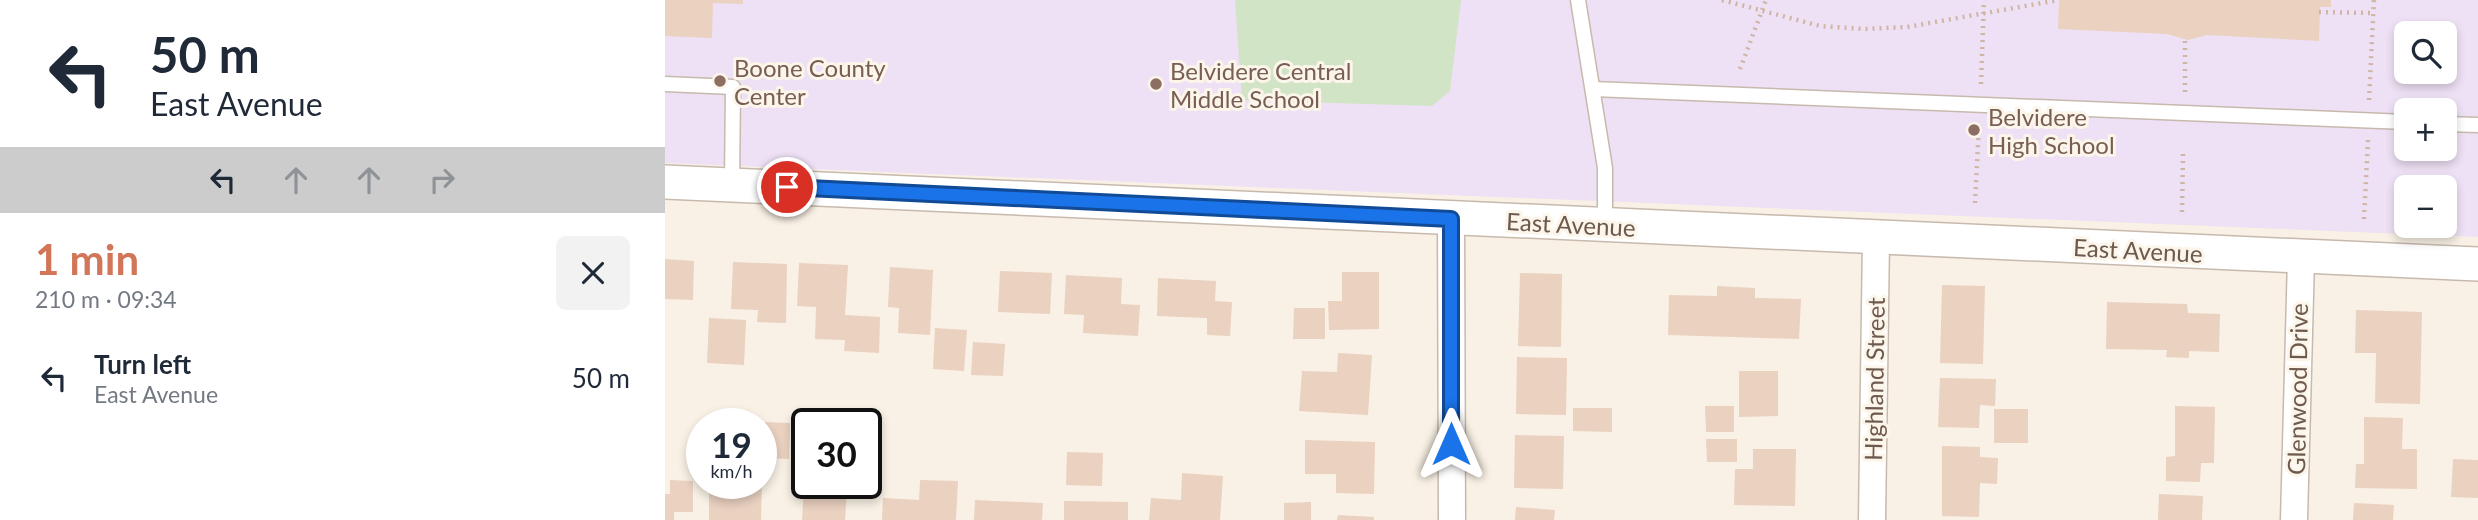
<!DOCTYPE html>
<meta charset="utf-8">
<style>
:root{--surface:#fff;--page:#f2f2f3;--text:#1f2937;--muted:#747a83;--accent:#d2765a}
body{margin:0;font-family:Lato,sans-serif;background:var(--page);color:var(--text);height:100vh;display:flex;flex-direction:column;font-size:26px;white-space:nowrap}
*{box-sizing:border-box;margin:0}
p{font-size:23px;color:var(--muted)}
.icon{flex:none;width:38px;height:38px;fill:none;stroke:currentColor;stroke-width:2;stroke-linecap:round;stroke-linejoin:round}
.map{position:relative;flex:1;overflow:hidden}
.drawer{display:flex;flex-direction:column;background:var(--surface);width:665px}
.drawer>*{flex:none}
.top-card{background:#fff;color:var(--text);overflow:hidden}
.controls{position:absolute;left:1729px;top:21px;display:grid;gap:14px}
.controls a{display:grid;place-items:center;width:63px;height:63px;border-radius:10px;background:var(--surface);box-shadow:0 4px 10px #0003;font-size:35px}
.speed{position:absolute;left:21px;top:408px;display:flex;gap:14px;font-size:35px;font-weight:700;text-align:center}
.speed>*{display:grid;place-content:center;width:91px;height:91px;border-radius:50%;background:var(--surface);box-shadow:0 4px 10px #0003;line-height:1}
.speed small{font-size:18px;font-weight:400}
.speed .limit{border:4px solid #111;border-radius:10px;background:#fff;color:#111}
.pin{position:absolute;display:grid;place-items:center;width:60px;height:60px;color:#fff;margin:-30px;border:4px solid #fff;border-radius:50%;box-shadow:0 2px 7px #0007}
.me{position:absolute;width:77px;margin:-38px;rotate:0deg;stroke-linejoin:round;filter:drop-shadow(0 0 5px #0008)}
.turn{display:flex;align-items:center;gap:24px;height:147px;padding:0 35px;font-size:32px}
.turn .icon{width:91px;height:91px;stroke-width:2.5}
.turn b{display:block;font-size:49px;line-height:60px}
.lanes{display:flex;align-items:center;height:66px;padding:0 35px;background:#0003;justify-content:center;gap:35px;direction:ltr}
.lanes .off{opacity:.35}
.round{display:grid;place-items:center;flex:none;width:74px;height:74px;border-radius:10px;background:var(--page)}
.overview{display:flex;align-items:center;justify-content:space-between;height:119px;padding:0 35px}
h1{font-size:42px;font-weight:700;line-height:52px;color:var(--accent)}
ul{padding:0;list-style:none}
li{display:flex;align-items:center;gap:21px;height:91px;padding:0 35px}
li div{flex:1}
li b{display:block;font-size:26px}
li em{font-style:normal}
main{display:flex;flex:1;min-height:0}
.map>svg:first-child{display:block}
.education{fill:#eee1f5;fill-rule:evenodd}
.green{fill:#d1e4c5}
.building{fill:#ead1c0}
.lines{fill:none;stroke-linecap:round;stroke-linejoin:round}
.service-casing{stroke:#c8b9ad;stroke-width:17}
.minor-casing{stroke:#c8b9ad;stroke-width:29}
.tertiary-casing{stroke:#c8b9ad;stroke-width:36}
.path{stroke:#cfb5a4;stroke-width:4.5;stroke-dasharray:2 5;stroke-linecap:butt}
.service{stroke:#fff;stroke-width:14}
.minor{stroke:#fff;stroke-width:26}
.tertiary{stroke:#fff;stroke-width:33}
.route-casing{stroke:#114b97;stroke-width:18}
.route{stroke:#1a73e8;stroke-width:12}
.education-dot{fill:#8d6e63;stroke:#fcf5ea;stroke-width:2.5}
.labels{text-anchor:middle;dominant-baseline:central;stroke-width:6;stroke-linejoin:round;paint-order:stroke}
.education-label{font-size:24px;fill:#785e54;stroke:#fcf5ea;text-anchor:start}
.street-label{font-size:24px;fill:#6e594e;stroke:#fcf5ea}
</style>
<main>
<section class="drawer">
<div class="top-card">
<div class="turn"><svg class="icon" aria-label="left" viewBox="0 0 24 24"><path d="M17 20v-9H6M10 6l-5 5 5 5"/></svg><div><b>50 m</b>East Avenue</div></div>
<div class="lanes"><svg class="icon" aria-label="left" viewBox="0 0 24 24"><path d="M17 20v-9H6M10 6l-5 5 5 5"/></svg><svg class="icon off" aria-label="ahead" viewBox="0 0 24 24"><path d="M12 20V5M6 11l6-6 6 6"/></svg><svg class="icon off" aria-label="ahead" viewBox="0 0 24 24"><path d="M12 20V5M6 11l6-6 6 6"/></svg><svg class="icon off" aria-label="right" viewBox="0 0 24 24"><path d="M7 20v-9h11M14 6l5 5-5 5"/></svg></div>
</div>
<div class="overview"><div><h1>1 min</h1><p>210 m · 09:34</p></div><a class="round"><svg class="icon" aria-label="close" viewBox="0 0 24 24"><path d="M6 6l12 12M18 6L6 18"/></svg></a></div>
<ul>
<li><svg class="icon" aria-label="left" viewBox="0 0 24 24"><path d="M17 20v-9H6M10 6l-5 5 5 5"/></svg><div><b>Turn left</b><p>East Avenue</p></div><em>50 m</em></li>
</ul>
</section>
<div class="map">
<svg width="1813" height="520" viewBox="0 0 1813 520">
<rect width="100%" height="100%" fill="#f9f1e5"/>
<path class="education" d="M0,0h1813v237l-1813,-74zM1741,33h39v39h-39zM1741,110h39v39h-39zM1741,187h39v39h-39z"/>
<path class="green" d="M570,0h226l-11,91 -18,15 -190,-6z"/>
<g class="building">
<path d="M0,0h78v4l-30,-1 -1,35 -47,-2z"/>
<path d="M1394,0h272v7h-11l-1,34 -112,-6 -19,5 -21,-6 -109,-5z"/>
<path d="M0,259l29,2 -1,39 -28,-1z"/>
<path d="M68,262l54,2 -1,59 -29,-1 1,-12 -27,-1z"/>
<path d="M134,263l49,2 -3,50 35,2 -1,36 -35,-2 1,-11 -30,-1 1,-32 -19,-1z"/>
<path d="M225,267l43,3 -3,65 -32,-2 1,-25 -11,-1z"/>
<path d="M335,271l52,2 -2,41 -52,-2z"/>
<path d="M677,272h37v57l-50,1 -1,-29h14z"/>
<path d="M855,273l42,1 -1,73 -43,-1z"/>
<path d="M401,275l56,3 -1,26 19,1 -2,31 -55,-3 1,-18 -20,-1z"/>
<path d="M493,278l58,3 -1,20 17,1 -2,34 -23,-1v-17l-50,-2z"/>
<path d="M1277,285l43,1 -2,78 -43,-1z"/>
<path d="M1052,286l38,2v10l46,1 -2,40 -131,-4 1,-40 48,1z"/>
<path d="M1442,302l80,2 1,9 32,1 -1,38 -30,-1v7l-23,-1 1,-7 -61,-1z"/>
<path d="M629,308h31v31h-32z"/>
<path d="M1691,310l66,2 -2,92 -45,-1 1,-50h-21z"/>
<path d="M44,318l37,2 -2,45 -37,-2z"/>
<path d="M270,328l32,2 -3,41 -31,-2z"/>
<path d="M308,342l32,2 -2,32 -32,-1z"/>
<path d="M673,353l34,2 -4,60 -69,-4 3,-40 35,1z"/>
<path d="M852,357l50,1 -1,57 -50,-1z"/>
<path d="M1074,371h39v45l-39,1z"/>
<path d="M1275,378l56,1 -1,27 -15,-1 -1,23 -41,-1z"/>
<path d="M1040,406h29v26h-28z"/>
<path d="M1510,406l40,1 -1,56h-13l-1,19 -34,-1v-24l9,-1z"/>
<path d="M908,408h39v24l-39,-1z"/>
<rect x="1329" y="409" width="34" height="34"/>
<path d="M177,414l32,2 -3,49h-5v-41h-25z"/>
<path d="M1699,417l39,1 -1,31h15v40l-62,-1 1,-24h8z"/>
<path d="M96,422l29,1 -1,36 -28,-1z"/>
<path d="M850,435l49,1 -1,53 -49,-1z"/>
<path d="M1041,439h31v23h-30z"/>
<path d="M640,440l70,2 -1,52 -38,-1v-19h-31z"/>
<path d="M1277,446l38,1v10l18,1 -1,26 -17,-1 -1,34 -37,-1z"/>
<path d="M1088,449h43l-1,57 -61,-1 1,-36h18z"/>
<path d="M402,452l36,1 -1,33 -36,-1z"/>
<path d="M1788,459l25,1v38l-27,-1z"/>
<path d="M517,473l41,3 -3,44h-71l2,-22 30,2z"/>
<path d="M5,480l23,1v31h-19v8h-9v-26h5z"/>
<path d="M255,480l38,1 -2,39h-74l1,-22 36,2z"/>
<path d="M72,483h25l-1,37h-52v-30h28z"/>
<path d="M139,488l43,1 -2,31h-43z"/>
<path d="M1494,494l44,2 -1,24h-44z"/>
<path d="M310,500l68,3 -1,17h-68z"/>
<path d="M399,501l64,1v18h-64z"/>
<path d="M646,502v18h-27v-17z"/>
<path d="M1689,503l40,2 -1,15h-40z"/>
<path d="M851,507l39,3 -1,10h-39z"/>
<path d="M673,515l36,2v3h-37z"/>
</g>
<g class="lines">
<defs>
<g id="service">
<path d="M913,0l27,168v58"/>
<path d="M0,84l68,3 -1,98"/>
<path d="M928,89l813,33"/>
<path d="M1780,124l33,1"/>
</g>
<g id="minor">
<path d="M786,219l1,301"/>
<path d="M1207,520l4,-282"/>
<path d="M1629,520l7,-262"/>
</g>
<path id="tertiary" d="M0,182l1813,82"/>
</defs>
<use href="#service" class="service-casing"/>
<use href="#minor" class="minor-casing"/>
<use href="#tertiary" class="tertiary-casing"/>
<g class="path">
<path d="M1057,0l98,26 44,3 43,-2 152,-27"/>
<path d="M1654,12l54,1"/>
<path d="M1075,69l26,-69"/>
<path d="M1316,84l3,-84"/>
<path d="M1520,92v-53"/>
<path d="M1704,100l5,-100"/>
<path d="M1310,203l4,-78"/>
<path d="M1517,212l1,-58"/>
<path d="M1699,219l4,-79"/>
</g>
<use href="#service" class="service"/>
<use href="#minor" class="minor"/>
<use href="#tertiary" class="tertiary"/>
</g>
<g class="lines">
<defs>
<path id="route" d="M122,187l664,32v225"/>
</defs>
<use href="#route" class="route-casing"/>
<use href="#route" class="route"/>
</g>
<g class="education-dot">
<circle cx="55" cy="81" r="7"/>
<circle cx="491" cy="84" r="7"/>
<circle cx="1309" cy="130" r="7"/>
</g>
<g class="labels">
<g class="education-label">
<text x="69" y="67">Boone County<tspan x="69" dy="28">Center</tspan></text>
<text x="505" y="70">Belvidere Central<tspan x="505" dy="28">Middle School</tspan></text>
<text x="1323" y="116">Belvidere<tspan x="1323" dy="28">High School</tspan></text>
</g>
<g class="street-label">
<text transform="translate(906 224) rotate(3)">East Avenue</text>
<text transform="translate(1473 250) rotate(3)">East Avenue</text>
<text transform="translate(1209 379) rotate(-89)">Highland Street</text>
<text transform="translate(1632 389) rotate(-89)">Glenwood Drive</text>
</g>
</g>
</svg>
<div class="controls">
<a><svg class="icon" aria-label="search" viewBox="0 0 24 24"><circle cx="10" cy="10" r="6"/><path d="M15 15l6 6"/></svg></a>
<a>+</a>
<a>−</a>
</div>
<div class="speed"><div>19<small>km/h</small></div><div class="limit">30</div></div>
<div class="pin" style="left:122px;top:187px;background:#d93025"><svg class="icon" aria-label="arrive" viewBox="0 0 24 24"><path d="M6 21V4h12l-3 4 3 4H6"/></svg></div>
<svg class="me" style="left:786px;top:444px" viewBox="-20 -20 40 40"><path d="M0-17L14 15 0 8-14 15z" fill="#1a73e8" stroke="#fff" stroke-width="4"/></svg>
</div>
</main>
